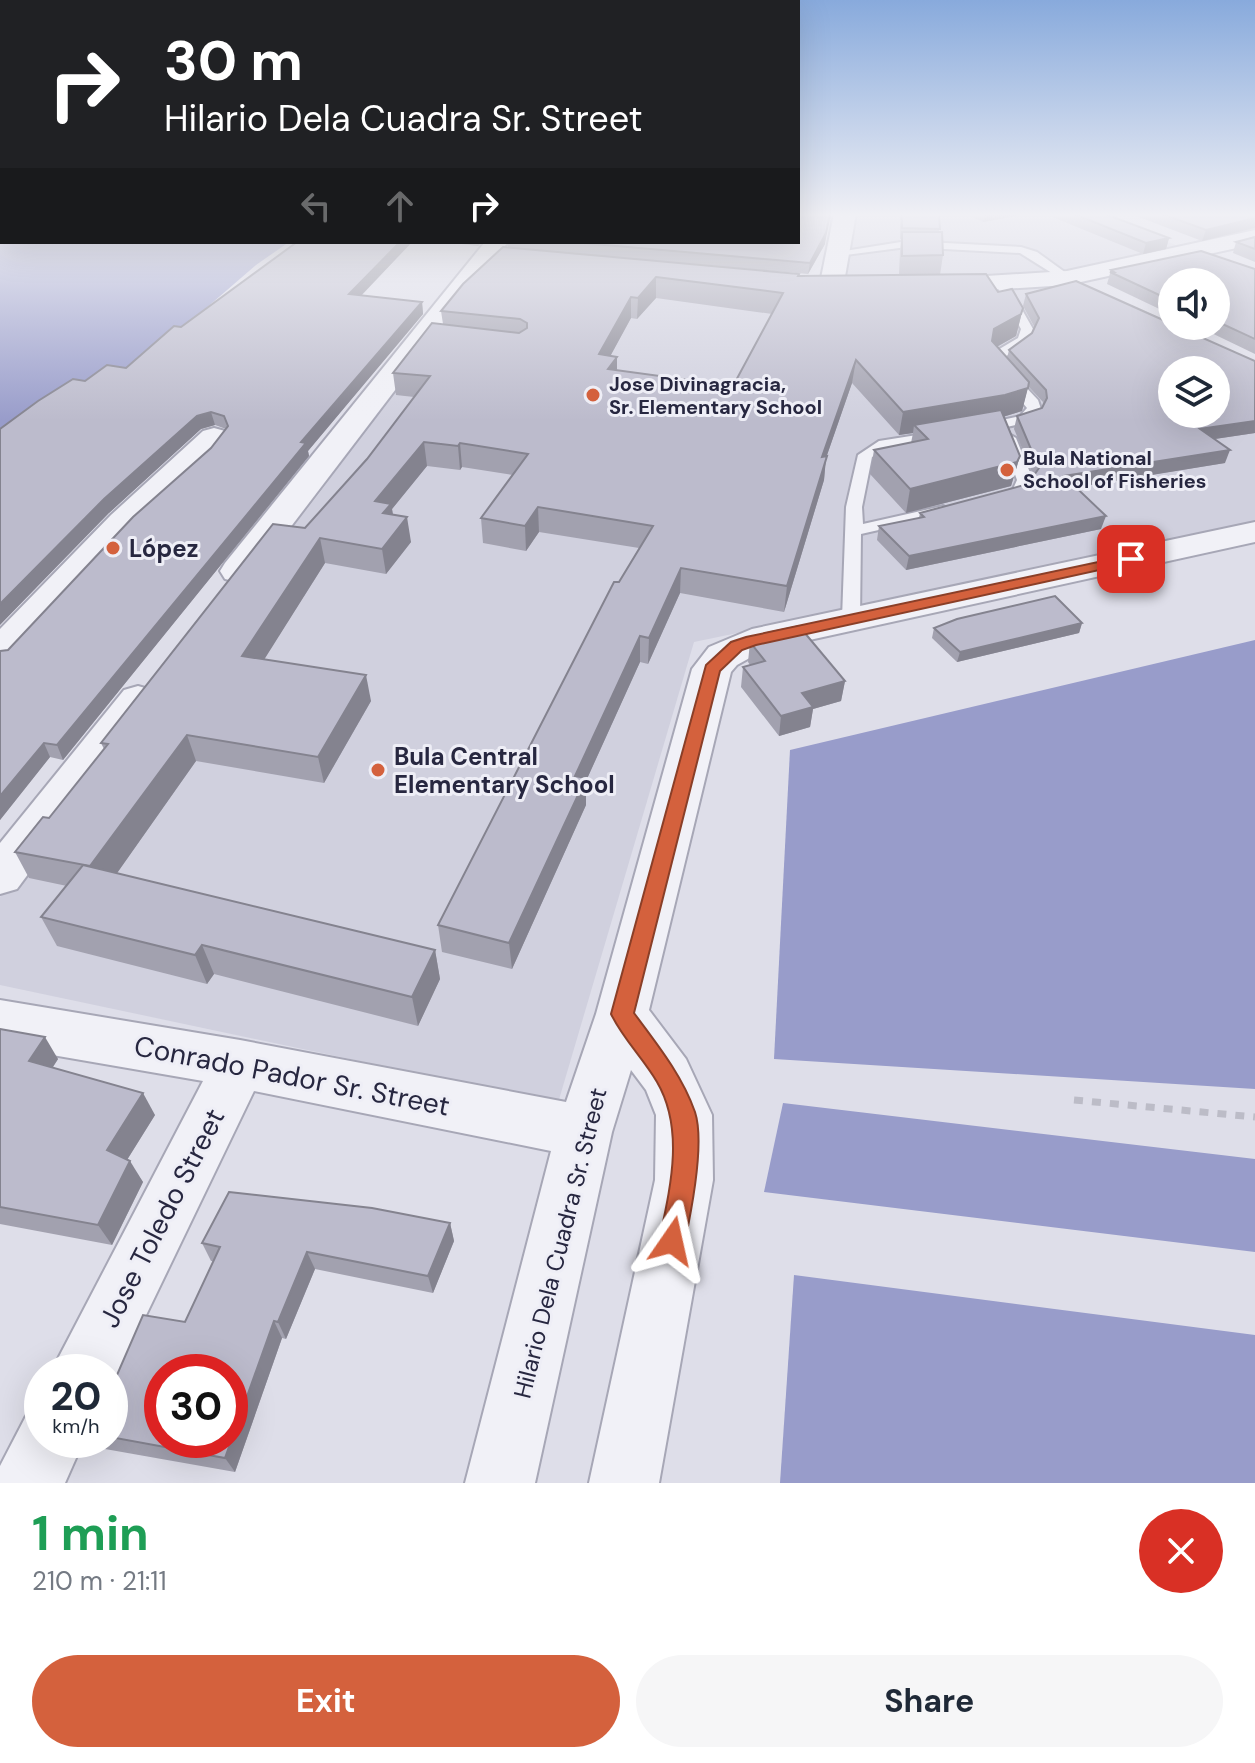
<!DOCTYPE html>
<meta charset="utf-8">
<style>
:root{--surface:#fff;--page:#f6f6f7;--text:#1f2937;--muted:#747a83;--accent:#d4613d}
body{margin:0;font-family:"DM Sans",sans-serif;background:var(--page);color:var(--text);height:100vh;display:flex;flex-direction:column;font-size:30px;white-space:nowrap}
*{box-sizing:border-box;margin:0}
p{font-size:26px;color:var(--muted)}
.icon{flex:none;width:44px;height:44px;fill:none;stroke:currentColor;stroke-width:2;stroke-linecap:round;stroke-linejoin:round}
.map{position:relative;height:1483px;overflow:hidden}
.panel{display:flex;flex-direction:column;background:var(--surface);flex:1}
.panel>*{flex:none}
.hud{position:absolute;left:0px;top:0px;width:800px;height:244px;box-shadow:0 8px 32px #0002;background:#202124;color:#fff;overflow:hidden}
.fabs{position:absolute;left:1158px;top:268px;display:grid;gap:16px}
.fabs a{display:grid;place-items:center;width:72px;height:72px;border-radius:50%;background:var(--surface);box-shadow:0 8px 32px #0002;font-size:40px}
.speed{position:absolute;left:24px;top:1354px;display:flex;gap:16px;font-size:40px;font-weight:700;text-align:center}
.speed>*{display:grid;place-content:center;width:104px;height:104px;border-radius:50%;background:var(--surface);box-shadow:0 8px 32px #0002;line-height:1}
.speed small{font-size:20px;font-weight:400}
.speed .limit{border:12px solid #d22;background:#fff;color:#111}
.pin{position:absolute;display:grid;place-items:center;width:68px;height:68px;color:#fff;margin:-34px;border-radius:16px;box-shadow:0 4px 12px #0006}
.me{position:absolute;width:88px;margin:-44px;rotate:11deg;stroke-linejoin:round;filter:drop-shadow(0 0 6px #0008)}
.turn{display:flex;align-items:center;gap:28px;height:168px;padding:0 32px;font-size:36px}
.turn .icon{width:104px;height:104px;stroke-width:2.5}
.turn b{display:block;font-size:56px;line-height:68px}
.lanes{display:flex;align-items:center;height:76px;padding:0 32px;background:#0003;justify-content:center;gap:40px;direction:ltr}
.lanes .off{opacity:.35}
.round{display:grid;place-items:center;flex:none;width:84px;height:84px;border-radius:42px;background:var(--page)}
.head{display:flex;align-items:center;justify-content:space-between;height:136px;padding:0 32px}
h1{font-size:48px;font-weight:700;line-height:60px;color:#1e9e55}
.primary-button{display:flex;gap:16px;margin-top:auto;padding:16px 32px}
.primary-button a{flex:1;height:92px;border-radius:48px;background:var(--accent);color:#fff;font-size:32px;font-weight:700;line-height:92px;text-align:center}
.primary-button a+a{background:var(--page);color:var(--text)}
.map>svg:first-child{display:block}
.built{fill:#d0d0de;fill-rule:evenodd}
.water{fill:#989cca}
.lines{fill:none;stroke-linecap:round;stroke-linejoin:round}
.service-casing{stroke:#a7a7b6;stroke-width:4}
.minor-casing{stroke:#a7a7b6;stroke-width:4}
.path{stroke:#bcbcc7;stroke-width:7;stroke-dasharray:9 9;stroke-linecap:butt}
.service{fill:#f1f1f7;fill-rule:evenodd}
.minor{fill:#f1f1f7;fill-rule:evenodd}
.wall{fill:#a2a1af;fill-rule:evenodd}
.shaded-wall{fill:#84838f}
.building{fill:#bcbbcc;stroke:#84838f;stroke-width:2;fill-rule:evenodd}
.route{fill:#d4613d;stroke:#8a3f28;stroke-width:2}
.poi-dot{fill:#d4613d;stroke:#eeeef6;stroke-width:3}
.labels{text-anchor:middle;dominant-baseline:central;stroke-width:6;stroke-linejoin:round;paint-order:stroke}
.far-poi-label{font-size:20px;font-weight:bold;fill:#272740;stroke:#eeeef6;text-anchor:start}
.poi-label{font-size:24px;font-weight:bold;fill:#272740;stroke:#eeeef6;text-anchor:start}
.street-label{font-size:24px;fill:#272740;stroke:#eeeef6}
.near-street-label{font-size:28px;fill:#272740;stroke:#eeeef6}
</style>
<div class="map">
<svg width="1255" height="1483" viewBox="0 0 1255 1483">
<rect width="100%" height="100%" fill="#dedee9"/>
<g class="built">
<path d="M856,214h240l95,37 -137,25 -216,8z"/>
<path d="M491,257l352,39 229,-13 183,89v153l-561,117 -136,461 -558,-118v-88l318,-402zM1172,370h44v44h-44z"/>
</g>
<g class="water">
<path d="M0,214l2,28h287l-33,23 -125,108 -131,65z"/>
<path d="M1255,640v449l-481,-30 16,-309z"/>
<path d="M783,1103l472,56v93l-491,-60z"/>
<path d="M794,1275l461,60v148h-475z"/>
</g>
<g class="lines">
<defs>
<g id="service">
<path d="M907,241l114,6 16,5 36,26 -10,2 -43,-27 -113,-6 -69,9 -6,-3z"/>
<path d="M1001,280l6,3 26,46 -5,14 -25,15v5l35,37 3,9 -11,13 -51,11 -7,-4 2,-3 46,-10 7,-8 -37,-44 1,-10 27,-16 3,-9 -26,-46z"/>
<path d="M936,432l5,1v6l-53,9 -16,9 -10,50 1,17 80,-18 8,5 -2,3 -88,20 -1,85 -3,4h-12l-3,-4 4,-112 12,-52 21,-14z"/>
<path d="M1009,434l7,4 17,42 -9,15 -23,7 -8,-5 20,-8 4,-9 -15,-42z"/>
</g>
<g id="minor">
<path d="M834,214h22l-13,74 -3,5h-18l-3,-5z"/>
<path d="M1255,230v14l-188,41 -130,8 -9,-2 -3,-5 3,-5 9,-2 130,-8z"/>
<path d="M485,242h23l-257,337 -13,3 -13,-3 -5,-8 5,-8z"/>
<path d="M214,428l11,3 4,6 -17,22 -77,70 -121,132 -14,3v-35l111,-114 92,-84z"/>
<path d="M1255,522v20l-491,108 -27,15 -6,7 -82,338 37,49 26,56 1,65 -54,303h-70l66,-303 1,-65 -10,-25 -15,-20 -19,62 -77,351h-70l86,-332 -297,-60 -144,299v-18h-59l152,-291 -203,-35v-46l240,40 326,62 30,-88 96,-345 17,-22 43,-18z"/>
<path d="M138,686l14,4 6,9 -6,9 -135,181 -17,5v-51l124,-153z"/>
<path d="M42,1409v31h42l-19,43h-65v-17l26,-50z"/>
</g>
</defs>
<use href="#service" class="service-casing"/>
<use href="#minor" class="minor-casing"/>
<path class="path" d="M1074,1100l181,17"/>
<use href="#service" class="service"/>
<use href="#minor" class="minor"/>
</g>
<g class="wall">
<path d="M900,214h39v18l4,23 -3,20 58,17 25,16 -7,28 -19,11 10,11 2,-8 23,-17 3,-5 -12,-22 3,-12 229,67v72l-41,6 11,24 -150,24 26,42 -195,41 -29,-30 2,-14 40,-8 1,-5 108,-29 6,-7 -20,-48 3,-13 25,-8 1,-6 -15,-16 -6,25 -19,6 17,39 -9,30 -105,27 -36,-39 4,-24 37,-7 2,-10 -14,2 -47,-52 -26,75 -2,22 -40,132 -104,-19 -32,71 -8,-2 -54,119v24l-74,164 -70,-17 -4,-27 181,-343 20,-34 -100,-16 -13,19 -43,-8 -2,-25 32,-43 -51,-8 -2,3 -33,-4 -35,43 1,6 18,27 -25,32 -61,-11 -61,96 107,42 -47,82 -128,-22 -79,112 318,77 5,29 -22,47 -204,-52 -7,10 -150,-38 -16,-29 26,-31 -38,-8 -14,-26 34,-34 55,-69 -3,-6 204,-215 62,-69 47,-62 -18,-2 -3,-22 50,-49 -2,-13 67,-64v-5h290l27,2 -17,30 -159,-14 150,14v2l100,-1 1,-24 1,-12h-1zM656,298l116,16 -39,72 -116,-16v-13l-7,-1 21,-38 6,1z"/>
<path d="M965,214h61l-43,8z"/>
<path d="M1045,214h60l64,24 -3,11 -23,5z"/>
<path d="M1131,214h124l-53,27z"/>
<path d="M1255,236v26l-22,-9 3,-11z"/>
<path d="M297,242h115l-51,54 61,6 1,12 -115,137 1,5 -246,304 -13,-3 -50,63v-169l8,-1 203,-202 15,-19 -11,-4 -14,4 -92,84 -24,-132 41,-13z"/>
<path d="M446,242h36l-4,4z"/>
<path d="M1255,269v85l-58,-28h19v-44h-44v33l-65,-31 4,-14z"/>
<path d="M1082,623l-3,10 -122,29 -25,-24 2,-10z"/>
<path d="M750,642l95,39 -4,20 -28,8 -3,18 -31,9 -38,-49 2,-20 7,-2 -2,-3z"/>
<path d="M0,1029l58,30 -5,8 102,48 -28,45 16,22 -31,63 -112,-21z"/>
<path d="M450,1223l4,18 -21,52 -118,-24 -29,70 -4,-1 -47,134 -130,-23 -8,-9h13v-49l75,-69 28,-61h-2l-9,-18z"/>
</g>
<g class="shaded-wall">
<path d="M830,214l-5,30 -17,30 2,-11z"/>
<path d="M984,214h42l-43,8z"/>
<path d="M1255,218v10l-53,13 4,-11z"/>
<path d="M1169,238l-3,11 -23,5 3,-11z"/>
<path d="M400,242h12l-61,64 -2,-12z"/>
<path d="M656,277v21l-19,21 1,-21z"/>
<path d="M631,297v21l-32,59v-23z"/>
<path d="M422,302l1,12 -115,137 1,5 -246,304 -6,-15 244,-303z"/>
<path d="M1023,308l-7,28 -27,15 5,-22z"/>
<path d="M617,357v23l-9,-11z"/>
<path d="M856,360l-4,23 -26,75 -2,22 -40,132 3,-26 35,-129z"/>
<path d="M1028,388l-6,23 -23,7 -85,7 -1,8 -14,2 4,-23z"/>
<path d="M211,412l4,13 -14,4 -92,84 -109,112v-21l104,-105 93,-83z"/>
<path d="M1255,421v12l-60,9 5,-13z"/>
<path d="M424,442l3,24 -35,43 3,19 -20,-27z"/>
<path d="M460,443l2,24 -2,3 -2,-24z"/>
<path d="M1230,450l-5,13 -165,27 4,-14z"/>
<path d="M1020,456l-9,30 -105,27 4,-24z"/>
<path d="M538,507l1,25 -13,19 -1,-25z"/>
<path d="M1106,516l-5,13 -195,41 3,-14z"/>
<path d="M407,517l4,25 -25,32 -4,-25z"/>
<path d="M320,538l5,25 -75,119 -8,-26z"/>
<path d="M681,568l-1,25 -32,71 1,-26z"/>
<path d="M1082,623l-3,10 -122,29 3,-10z"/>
<path d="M640,636v26l-54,119v24l-74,164 -3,-26 66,-167z"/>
<path d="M366,675l5,26 -47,82 -6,-26z"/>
<path d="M845,681l-4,20 -28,8 -3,18 -31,9 2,-20 21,-23z"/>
<path d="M187,735l9,26 -93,132 -13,-27z"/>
<path d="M44,743l6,14 -50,63v-24z"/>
<path d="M202,945l12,29 -7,10 -12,-29z"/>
<path d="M435,950l5,29 -22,47 -6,-29z"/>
<path d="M45,1037l13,22 -15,23 -14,-21z"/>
<path d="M143,1093l12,22 -35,56 -13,-21z"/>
<path d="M130,1161l13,21 -31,63 -14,-20z"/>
<path d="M450,1223l4,18 -21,52 -5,-17z"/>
<path d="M307,1252l8,17 -29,70 -8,-17z"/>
<path d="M274,1321l8,17 -47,134 -10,-14z"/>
</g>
<g class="building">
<path d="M798,214h32l-4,19 -16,30 -239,-21h227z"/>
<path d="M902,214h37l1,15 -38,-1z"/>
<path d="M1074,214h31l64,24 -23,5z"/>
<path d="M1162,214h93v4l-49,12z"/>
<path d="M902,232h40l1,23 -41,1z"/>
<path d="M1255,237v12l-19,-7z"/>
<path d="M297,242h103l-51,52 73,8 -121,140 5,1 -249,302 -13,-2 -44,53v-145l8,-1 125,-133 78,-69 17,-22 -4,-10 -13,-4 -14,4 -93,83 -104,105v-175l38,-28 35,-22 12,2 22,-16 19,3 48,-42 7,1z"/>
<path d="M503,247l296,27 -1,2 188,-2 12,18 14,-3 11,19 -2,6 -27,15 -2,12 37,41 -1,6 -23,7 -102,17 -47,-52 -34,97 5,-1 -40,130 -106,-18 -32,70 -9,-2 -65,140 11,2 -77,165 -71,-18 176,-343h5l34,-56 -115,-19 -13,19 -44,-8 47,-64 -68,-11 -2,3 -34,-4 -49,59 16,3 -8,9 24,4 -25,32 -62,-11 -78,118 124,19 -48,82 -131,-22 -97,131 -75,-14 28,-35 6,1 59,-74 -7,-1 172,-219 32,4 62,-69 63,-83 -37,-3 39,-50 87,10 8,-5v-5l-7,-4 -79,-8 22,-27zM656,277l127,16 -50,93 -125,-17 9,-12 -18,-3 32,-57 7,1z"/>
<path d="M1201,251l54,18v70l-39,-18v-39h-44v19l-62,-29h4l-3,-2z"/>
<path d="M1076,281l96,43v2h4l79,35v60l-55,8 30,21 -166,26 42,40 -197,40 -30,-30 45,-9 -4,-4 108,-29 11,-16 -22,-52 25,-8 5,-10 -1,-8 -37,-40 23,-17 7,-15 -13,-24zM1172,370h44v44h-44z"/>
<path d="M1001,410l19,46 -3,6 -107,27 -36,-39 54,-11 -14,-14z"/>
<path d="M1055,596l27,27 -122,29 -26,-24 23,-9z"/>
<path d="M799,626l46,55 -43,12 11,14 -32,9 -38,-49 22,-6 -15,-19 17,-9z"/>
<path d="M83,865l352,85 -23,47 -210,-52 -7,10 -154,-38z"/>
<path d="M0,1029l45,8 -16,24 114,32 -36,57 23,11 -32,64 -98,-18z"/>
<path d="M229,1192l143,16 78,15 -22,53 -121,-24 -29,70 -4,-1 -49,137 -115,-21v-46l33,-76 42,7 35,-75 -18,-4zM162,1372h68v68h-68z"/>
</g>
<linearGradient id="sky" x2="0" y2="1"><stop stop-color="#88aadc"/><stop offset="0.51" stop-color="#f0f0f5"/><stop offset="1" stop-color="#f0f0f5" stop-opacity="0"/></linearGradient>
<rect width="1255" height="421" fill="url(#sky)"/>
<path class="route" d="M1131,555l5,1v6l-380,83 -14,5 -22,21 -86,342c23,31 48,62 61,99 10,31 -3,96 -10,129l-3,9 -10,4 -9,-4 -4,-9c11,-52 26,-111 -2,-159 -14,-24 -34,-43 -46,-68l95,-349 25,-23 15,-5z"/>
<g class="poi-dot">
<circle cx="593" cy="395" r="8"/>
<circle cx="1007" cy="470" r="8"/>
<circle cx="113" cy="548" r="8"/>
<circle cx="378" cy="770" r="8"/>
</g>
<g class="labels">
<g class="far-poi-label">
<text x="609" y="384">Jose Divinagracia,<tspan x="609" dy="23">Sr. Elementary School</tspan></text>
<text x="1023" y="458">Bula National<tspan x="1023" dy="23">School of Fisheries</tspan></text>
</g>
<g class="poi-label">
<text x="129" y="548">López</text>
<text x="394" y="756">Bula Central<tspan x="394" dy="28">Elementary School</tspan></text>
</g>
<g class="street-label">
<text transform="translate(560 1243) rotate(-76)">Hilario Dela Cuadra Sr. Street</text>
</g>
<g class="near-street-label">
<text transform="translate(292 1076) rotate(11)">Conrado Pador Sr. Street</text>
<text transform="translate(162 1218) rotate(-63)">Jose Toledo Street</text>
</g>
</g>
</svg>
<div class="fabs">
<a><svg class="icon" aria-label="sound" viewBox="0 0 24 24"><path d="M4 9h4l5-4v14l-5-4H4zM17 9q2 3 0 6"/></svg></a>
<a><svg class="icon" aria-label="layers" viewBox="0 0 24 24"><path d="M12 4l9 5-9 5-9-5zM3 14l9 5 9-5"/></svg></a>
</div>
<div class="speed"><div>20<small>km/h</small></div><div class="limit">30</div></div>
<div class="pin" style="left:1131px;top:559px;background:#d93025"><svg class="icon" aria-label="arrive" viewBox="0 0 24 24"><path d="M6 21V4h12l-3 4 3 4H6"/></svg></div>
<svg class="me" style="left:672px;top:1241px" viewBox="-20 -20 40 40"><path d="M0-17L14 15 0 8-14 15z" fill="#d4613d" stroke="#fff" stroke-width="4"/></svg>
<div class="hud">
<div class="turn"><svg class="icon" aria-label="right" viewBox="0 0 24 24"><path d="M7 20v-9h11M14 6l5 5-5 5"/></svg><div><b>30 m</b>Hilario Dela Cuadra Sr. Street</div></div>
<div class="lanes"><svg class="icon off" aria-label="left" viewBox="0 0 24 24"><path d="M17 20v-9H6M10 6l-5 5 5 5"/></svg><svg class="icon off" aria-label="ahead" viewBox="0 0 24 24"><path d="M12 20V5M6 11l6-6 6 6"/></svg><svg class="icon" aria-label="right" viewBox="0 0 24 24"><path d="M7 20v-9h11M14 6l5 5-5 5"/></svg></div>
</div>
</div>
<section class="panel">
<div class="head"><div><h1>1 min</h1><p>210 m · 21:11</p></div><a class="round" style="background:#d93025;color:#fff"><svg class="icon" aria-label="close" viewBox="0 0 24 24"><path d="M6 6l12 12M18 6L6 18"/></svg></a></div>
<div class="primary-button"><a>Exit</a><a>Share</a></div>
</section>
